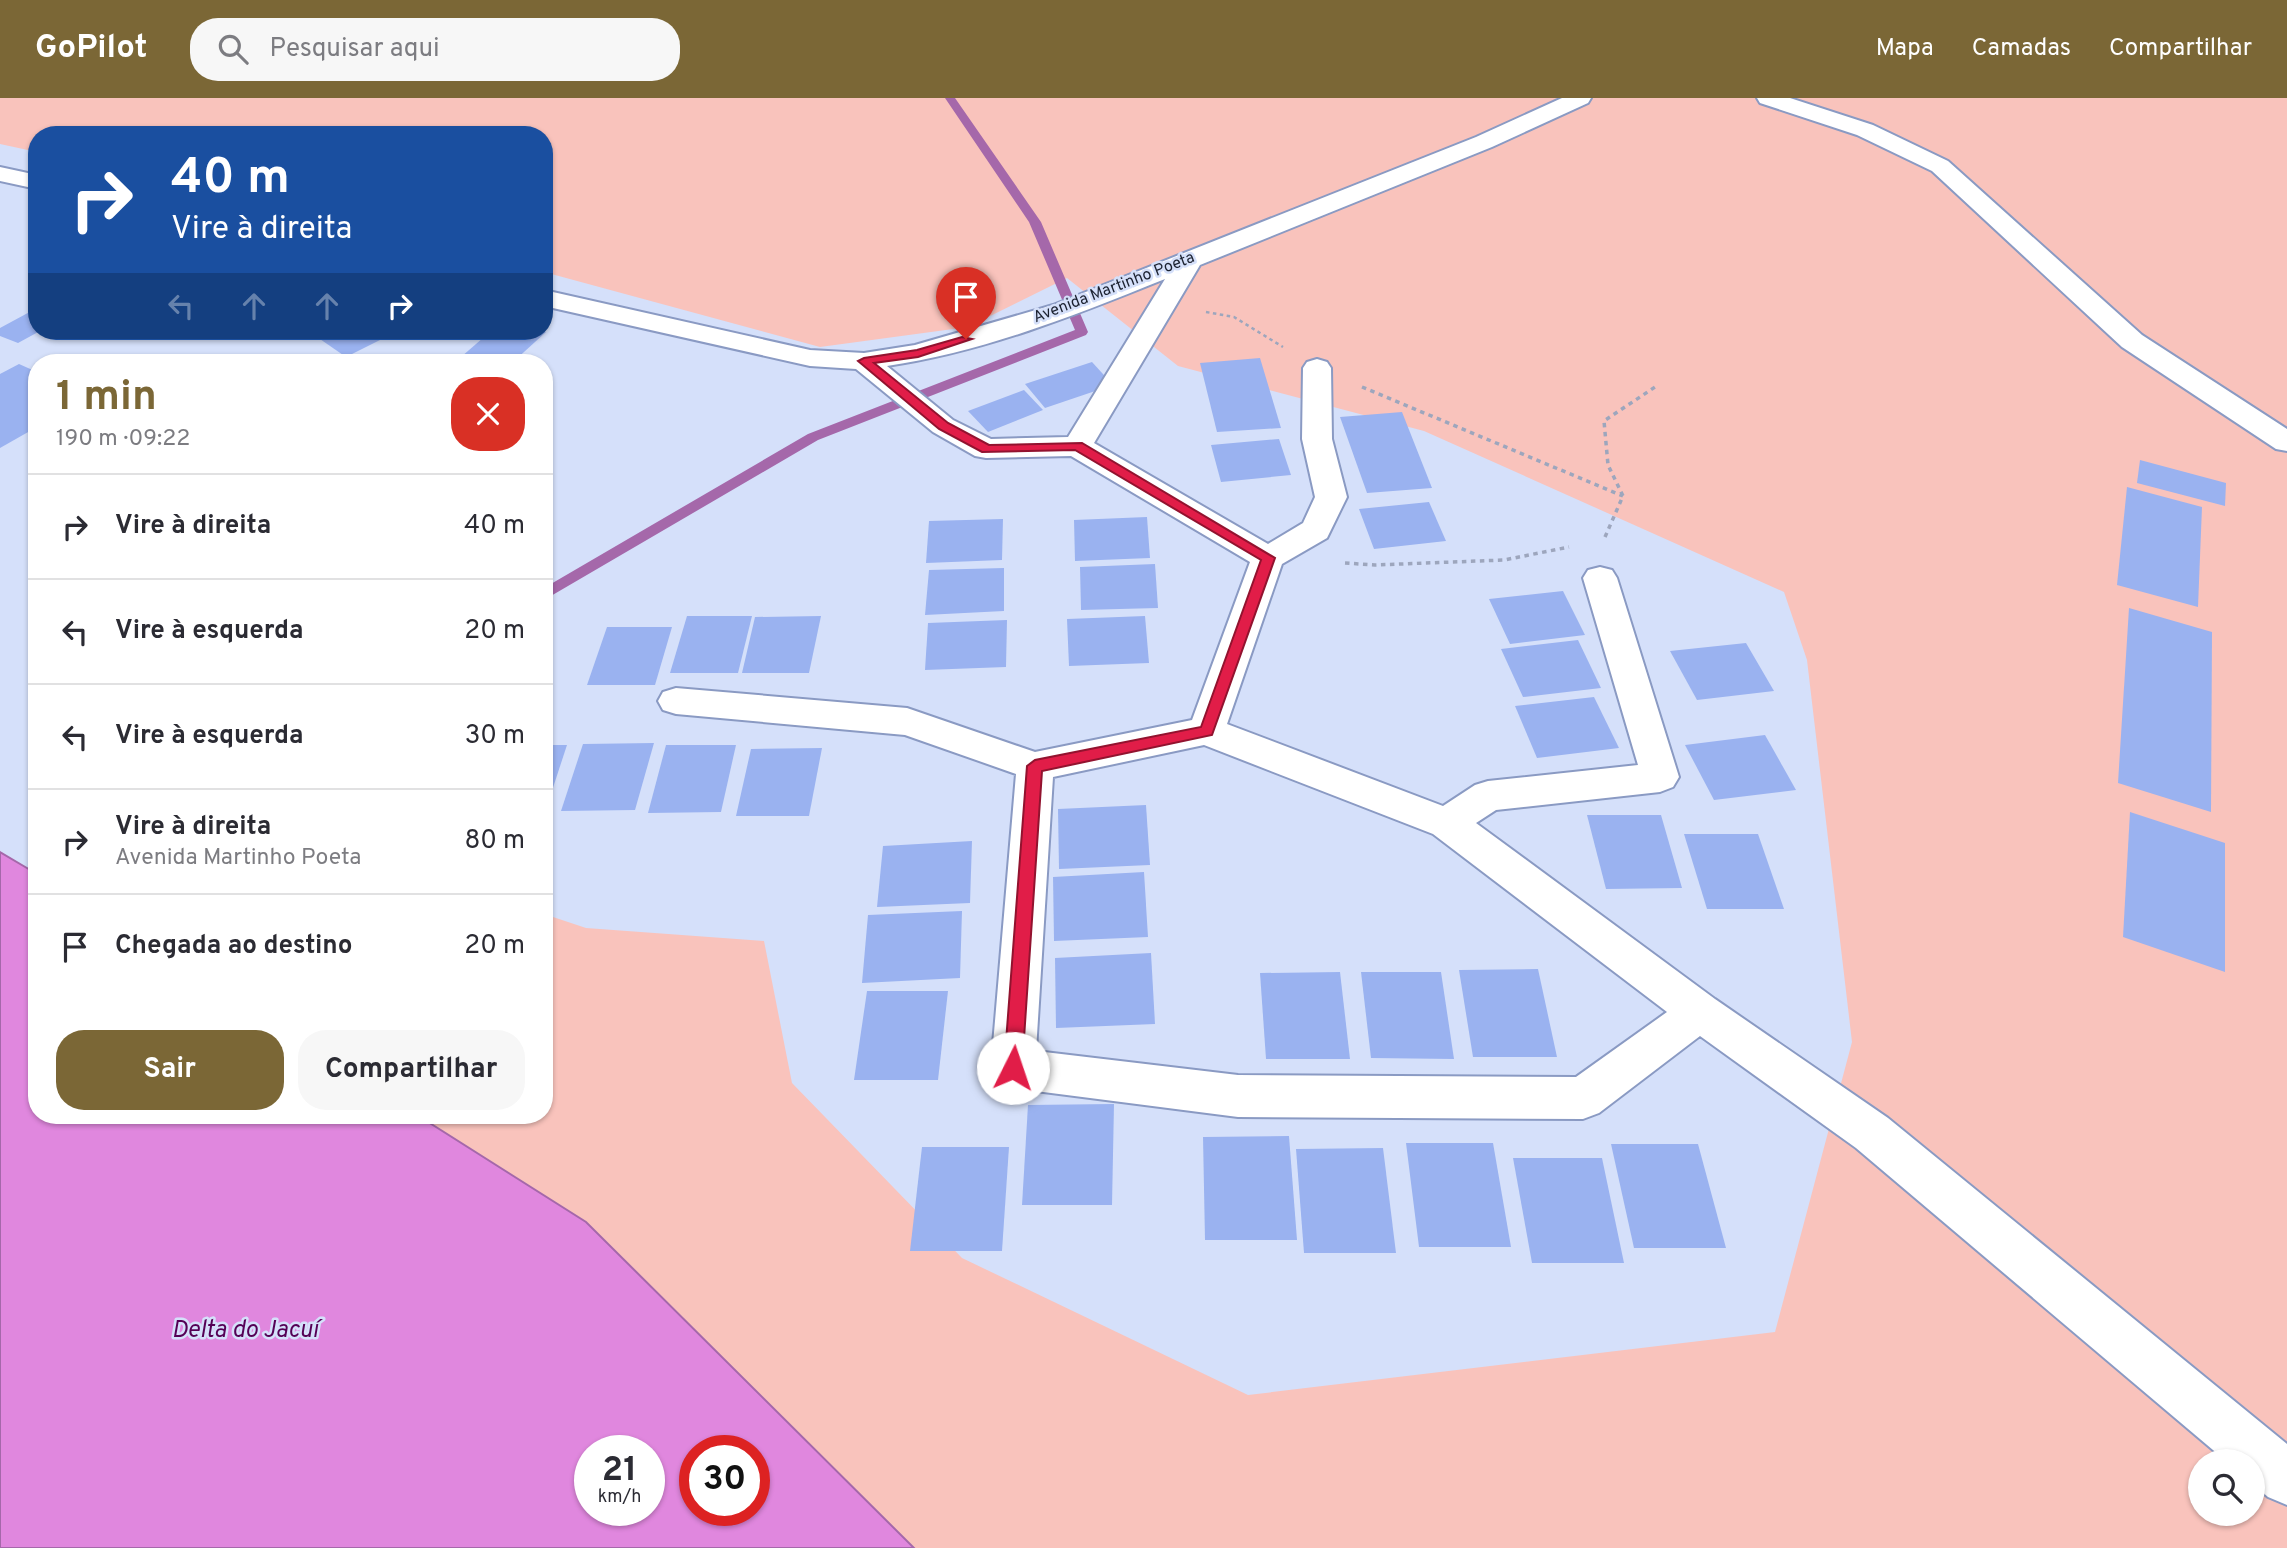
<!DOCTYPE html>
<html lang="pt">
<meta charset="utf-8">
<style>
:root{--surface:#fff;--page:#f7f7f7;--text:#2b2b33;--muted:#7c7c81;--line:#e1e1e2;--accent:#7b6736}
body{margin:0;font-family:Overpass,sans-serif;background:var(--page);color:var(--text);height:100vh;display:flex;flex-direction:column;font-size:26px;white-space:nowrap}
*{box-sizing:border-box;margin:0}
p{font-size:23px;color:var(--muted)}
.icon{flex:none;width:38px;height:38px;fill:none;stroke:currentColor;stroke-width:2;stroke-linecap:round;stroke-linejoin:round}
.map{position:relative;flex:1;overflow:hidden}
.sheet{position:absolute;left:28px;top:256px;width:525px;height:770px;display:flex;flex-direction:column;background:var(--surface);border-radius:28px;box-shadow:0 2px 5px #0004}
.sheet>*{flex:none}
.guide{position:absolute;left:28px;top:28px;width:525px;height:214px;border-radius:28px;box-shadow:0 2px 5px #0004;background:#1a4fa0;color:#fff;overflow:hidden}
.controls{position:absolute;left:2188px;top:1351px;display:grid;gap:14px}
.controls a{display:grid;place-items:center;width:77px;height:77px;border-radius:50%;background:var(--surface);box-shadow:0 2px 5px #0004;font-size:35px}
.speed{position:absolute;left:574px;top:1337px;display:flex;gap:14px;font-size:35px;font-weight:700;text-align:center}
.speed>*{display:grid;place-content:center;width:91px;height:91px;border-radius:50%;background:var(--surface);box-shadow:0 2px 5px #0004;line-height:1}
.speed small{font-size:18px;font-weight:400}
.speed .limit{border:10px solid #d22;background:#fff;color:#111}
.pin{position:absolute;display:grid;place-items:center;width:60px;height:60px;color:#fff;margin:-72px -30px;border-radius:50% 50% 50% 0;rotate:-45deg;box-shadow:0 0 7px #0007}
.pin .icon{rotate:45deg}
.me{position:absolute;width:77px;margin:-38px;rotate:4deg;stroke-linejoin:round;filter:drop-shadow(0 0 5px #0008)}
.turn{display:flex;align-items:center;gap:24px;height:147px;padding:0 28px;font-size:32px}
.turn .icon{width:91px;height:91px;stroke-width:2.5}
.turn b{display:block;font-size:49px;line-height:60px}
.lanes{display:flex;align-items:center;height:66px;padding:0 28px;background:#0003;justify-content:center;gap:35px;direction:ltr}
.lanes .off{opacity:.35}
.round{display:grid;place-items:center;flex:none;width:74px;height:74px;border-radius:28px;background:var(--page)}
.overview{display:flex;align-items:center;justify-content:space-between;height:119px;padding:0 28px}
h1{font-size:42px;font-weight:700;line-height:52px;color:var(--accent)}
.button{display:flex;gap:14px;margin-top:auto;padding:14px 28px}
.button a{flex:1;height:80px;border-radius:28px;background:var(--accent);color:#fff;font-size:28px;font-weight:700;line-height:80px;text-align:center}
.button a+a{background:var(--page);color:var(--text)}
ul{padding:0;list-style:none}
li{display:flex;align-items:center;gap:21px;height:105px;padding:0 28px;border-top:2px solid var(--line)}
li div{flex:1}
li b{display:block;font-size:26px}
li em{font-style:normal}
header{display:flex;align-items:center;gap:42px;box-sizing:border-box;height:98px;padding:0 35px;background:var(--accent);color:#fff}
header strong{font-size:33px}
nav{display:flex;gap:38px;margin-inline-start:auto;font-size:24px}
.search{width:490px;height:63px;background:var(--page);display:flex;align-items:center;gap:18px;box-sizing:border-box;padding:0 24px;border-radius:28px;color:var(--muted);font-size:26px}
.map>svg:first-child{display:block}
.green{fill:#f9c3bc;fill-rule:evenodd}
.water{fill:#e087de;stroke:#a568aa;stroke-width:2;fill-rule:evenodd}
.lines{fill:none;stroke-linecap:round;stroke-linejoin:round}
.stream{fill:#a568aa;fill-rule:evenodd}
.building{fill:#9ab2f0}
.minor-casing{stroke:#8a9ac3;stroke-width:4}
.path-far1{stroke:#9da6bd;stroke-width:2.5;stroke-dasharray:3.5 3.5;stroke-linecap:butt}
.path{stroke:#9da6bd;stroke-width:3.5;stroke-dasharray:4.5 4.5;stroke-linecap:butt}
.minor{fill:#fff;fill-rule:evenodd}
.route{fill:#e11d48;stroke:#92132f;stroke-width:2}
.labels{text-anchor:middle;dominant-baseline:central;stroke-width:5;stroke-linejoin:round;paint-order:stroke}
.far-street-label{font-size:16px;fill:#1b2130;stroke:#d5e0fa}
.near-water-label{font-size:24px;font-style:italic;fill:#550056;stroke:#d5e0fa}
</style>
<header>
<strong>GoPilot</strong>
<div class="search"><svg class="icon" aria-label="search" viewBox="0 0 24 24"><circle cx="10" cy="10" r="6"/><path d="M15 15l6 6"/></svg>Pesquisar aqui</div>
<nav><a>Mapa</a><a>Camadas</a><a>Compartilhar</a></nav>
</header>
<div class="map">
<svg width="2287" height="1450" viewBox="0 0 2287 1450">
<rect width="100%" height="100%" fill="#d5e0fa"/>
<path class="green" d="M0,0h2287v1450h-1373l-328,-326 -169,-107h127v-201l42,14 178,13 28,142 170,175 286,137 527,-63 77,-290 -45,-382 -23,-68 -360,-161 -246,-65 -111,-88 -99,49 -148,20 -276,-75v-137h-507v17l-37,-8zM2200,1363h52v53h-52z"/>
<path class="water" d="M0,754l37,22v241h380l169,107 328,326h-914zM590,1353h59v59h-59zM695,1353h59v59h-59z"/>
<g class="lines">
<path class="stream" d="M945,0h10l86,124 47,110 -2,3 -268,105 -274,160v-12l264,-154 267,-104 -46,-108z"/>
</g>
<g class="building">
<path d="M37,210v23h3l-22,12 -18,-7v-8z"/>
<path d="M330,233h68l-52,26 -29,-20z"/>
<path d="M491,233h49l6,1 -33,30h-29l-23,-5z"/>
<path d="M1260,260l21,70 -64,4 -17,-69z"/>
<path d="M1092,264l21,23 -68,23 -20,-24z"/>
<path d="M19,266l18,8v55l-37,21v-74z"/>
<path d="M1024,292l19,20 -55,22 -20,-21z"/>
<path d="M1402,314l30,76 -65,5 -27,-76z"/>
<path d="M1279,341l12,36 -70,7 -10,-37z"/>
<path d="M2140,362l86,23 -1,23 -88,-23z"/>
<path d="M2127,389l75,20 -4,100 -81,-22z"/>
<path d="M1429,404l17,39 -72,8 -15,-40z"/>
<path d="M1147,419l3,41 -75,3 -1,-41z"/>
<path d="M1003,421l-1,41 -76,3 3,-42z"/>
<path d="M1155,466l3,44 -77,2 -1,-43z"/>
<path d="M1004,470v43l-79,4 4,-45z"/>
<path d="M1563,493l22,44 -75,9 -21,-45z"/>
<path d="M2129,510l83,24 -1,180 -93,-29z"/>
<path d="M687,518h65l-14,57h-68z"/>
<path d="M821,518l-12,57h-67l13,-56z"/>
<path d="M1145,518l4,47 -80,3 -2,-47z"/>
<path d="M1007,522l-1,47 -81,3 3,-47z"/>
<path d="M607,529h65l-17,58h-68z"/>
<path d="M1578,542l23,48 -78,9 -22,-48z"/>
<path d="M1746,545l28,48 -77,9 -27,-49z"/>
<path d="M1594,599l25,51 -82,10 -22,-52z"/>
<path d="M1765,637l31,55 -82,10 -29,-55z"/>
<path d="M654,645l-19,67 -74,1 22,-67z"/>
<path d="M544,647h23l-22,67h-1z"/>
<path d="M666,647h70l-15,67 -73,1z"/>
<path d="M822,650l-13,68h-73l15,-67z"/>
<path d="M1146,707l4,60 -91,4 -1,-60z"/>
<path d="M2130,714l95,31v129l-102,-35z"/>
<path d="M1587,717h74l21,73 -76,1z"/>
<path d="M1684,736h74l26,75h-77z"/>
<path d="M972,743l-2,62 -93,4 6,-61z"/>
<path d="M1144,774l4,65 -94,4 -1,-64z"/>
<path d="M962,813l-2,67 -98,5 6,-68z"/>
<path d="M1151,855l4,71 -99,4 -1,-70z"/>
<path d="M1538,871l19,88h-84l-14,-87z"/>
<path d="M1340,874l10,87h-84l-6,-86z"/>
<path d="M1361,874h80l13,87 -83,-1z"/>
<path d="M867,893h81l-10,89h-84z"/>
<path d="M1114,1006l-2,101h-90l6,-100z"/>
<path d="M1289,1038l8,104h-92l-2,-103z"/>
<path d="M1406,1045h87l18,104h-92z"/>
<path d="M1611,1046h87l28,104h-92z"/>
<path d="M922,1049h87l-7,104h-92z"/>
<path d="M1383,1050l13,105h-92l-8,-104z"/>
<path d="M1513,1060h89l22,105h-92z"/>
</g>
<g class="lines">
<defs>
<g id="minor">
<path d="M1562,0h29l-3,5 -96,44 -292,118 -106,178 174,101 35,-21 12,-26 -13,-58 1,-71 4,-6 10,-3 10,3 4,6 1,71 15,58 -20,41 -45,26 -55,160 216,82 32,-21 13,-4 150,-16 -55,-187 5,-8 12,-3 12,3 5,8 62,199 -6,10 -13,5 -164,18 -20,13 239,176 173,119 399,326v61l-19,-8 -16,-14v-22h-26l-370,-313 -156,-112 -101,77 -16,6 -345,-2 -225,-29 -16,-6 -6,-14 25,-294 -111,-39 -229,-21 -13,-4 -5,-9 5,-9 13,-4 231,20 128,44 157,-32 58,-158 -179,-106 -85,2 -11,-2 -42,-24 -77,-63 -46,-3 -266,-60v-16l266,60 54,3 51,-8 138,-40 423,-168zM1165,181l-97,158 -77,2 -38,-19 -66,-54c96,-14 189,-51 278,-87zM1204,647l229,89 234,178 -91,65 -338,-2 -202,-24 17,-274z"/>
<path d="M1757,0h33l83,27 75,36 194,174 145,94v22l-11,-2 -154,-102 -190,-176 -75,-36 -97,-32z"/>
<path d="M0,69l37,8v14l-37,-8z"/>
</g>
</defs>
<use href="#minor" class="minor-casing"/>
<path class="path-far1" d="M1206,214l28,5 49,30"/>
<g class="path">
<path d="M1362,289l261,109"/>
<path d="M1605,439l18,-41 -15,-31 -4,-44 51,-34"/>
<path d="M1345,465l30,2 129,-5 65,-13"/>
</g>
<use href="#minor" class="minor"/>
</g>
<path class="route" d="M962,239l10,2 -54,18 -44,6 74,60 41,22 93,-2 193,115 -63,177 -170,36 -20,297 -2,6 -7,2 -6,-2 -3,-6 23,-302 8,-6 166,-33 60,-167 -186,-110 -93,2 -43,-23 -81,-68 6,-3 53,-8z"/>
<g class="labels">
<g class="far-street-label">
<text transform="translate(1114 190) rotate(-21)">Avenida Martinho Poeta</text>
</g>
<g class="near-water-label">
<text x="245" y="1233">Delta do Jacuí</text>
</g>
</g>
</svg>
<div class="controls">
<a><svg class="icon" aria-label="search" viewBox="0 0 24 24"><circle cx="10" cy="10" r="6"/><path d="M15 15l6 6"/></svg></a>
</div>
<div class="speed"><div>21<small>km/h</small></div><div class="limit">30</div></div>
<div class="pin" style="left:966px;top:241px;background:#d93025"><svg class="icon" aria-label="arrive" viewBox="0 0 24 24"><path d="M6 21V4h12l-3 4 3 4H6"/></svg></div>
<svg class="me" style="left:1013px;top:970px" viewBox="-20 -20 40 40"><circle r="19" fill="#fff"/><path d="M0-13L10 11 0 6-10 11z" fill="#e11d48"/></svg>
<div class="guide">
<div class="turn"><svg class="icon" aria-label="right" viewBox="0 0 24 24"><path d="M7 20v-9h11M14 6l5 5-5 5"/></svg><div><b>40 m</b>Vire à direita</div></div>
<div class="lanes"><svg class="icon off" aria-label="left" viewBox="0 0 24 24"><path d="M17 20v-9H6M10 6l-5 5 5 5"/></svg><svg class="icon off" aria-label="ahead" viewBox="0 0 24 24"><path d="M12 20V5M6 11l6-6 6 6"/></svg><svg class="icon off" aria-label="ahead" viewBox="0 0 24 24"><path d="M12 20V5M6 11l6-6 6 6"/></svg><svg class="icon" aria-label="right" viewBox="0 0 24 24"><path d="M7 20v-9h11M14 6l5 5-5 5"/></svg></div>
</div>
<section class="sheet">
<div class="overview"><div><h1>1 min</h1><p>190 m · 09:22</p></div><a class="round" style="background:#d93025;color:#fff"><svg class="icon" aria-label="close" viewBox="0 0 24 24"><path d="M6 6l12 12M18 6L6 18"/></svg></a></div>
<ul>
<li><svg class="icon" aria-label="right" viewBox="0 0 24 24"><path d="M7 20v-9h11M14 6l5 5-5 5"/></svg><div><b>Vire à direita</b></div><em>40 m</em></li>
<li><svg class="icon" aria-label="left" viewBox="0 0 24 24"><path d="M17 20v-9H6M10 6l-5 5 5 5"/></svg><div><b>Vire à esquerda</b></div><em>20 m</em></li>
<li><svg class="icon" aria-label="left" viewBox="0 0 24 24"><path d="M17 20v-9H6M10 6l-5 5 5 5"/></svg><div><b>Vire à esquerda</b></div><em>30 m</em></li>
<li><svg class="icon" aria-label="right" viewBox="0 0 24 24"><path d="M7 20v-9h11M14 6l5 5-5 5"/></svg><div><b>Vire à direita</b><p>Avenida Martinho Poeta</p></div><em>80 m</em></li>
<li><svg class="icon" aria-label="arrive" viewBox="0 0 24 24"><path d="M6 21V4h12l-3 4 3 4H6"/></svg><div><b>Chegada ao destino</b></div><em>20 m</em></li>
</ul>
<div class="button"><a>Sair</a><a>Compartilhar</a></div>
</section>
</div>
